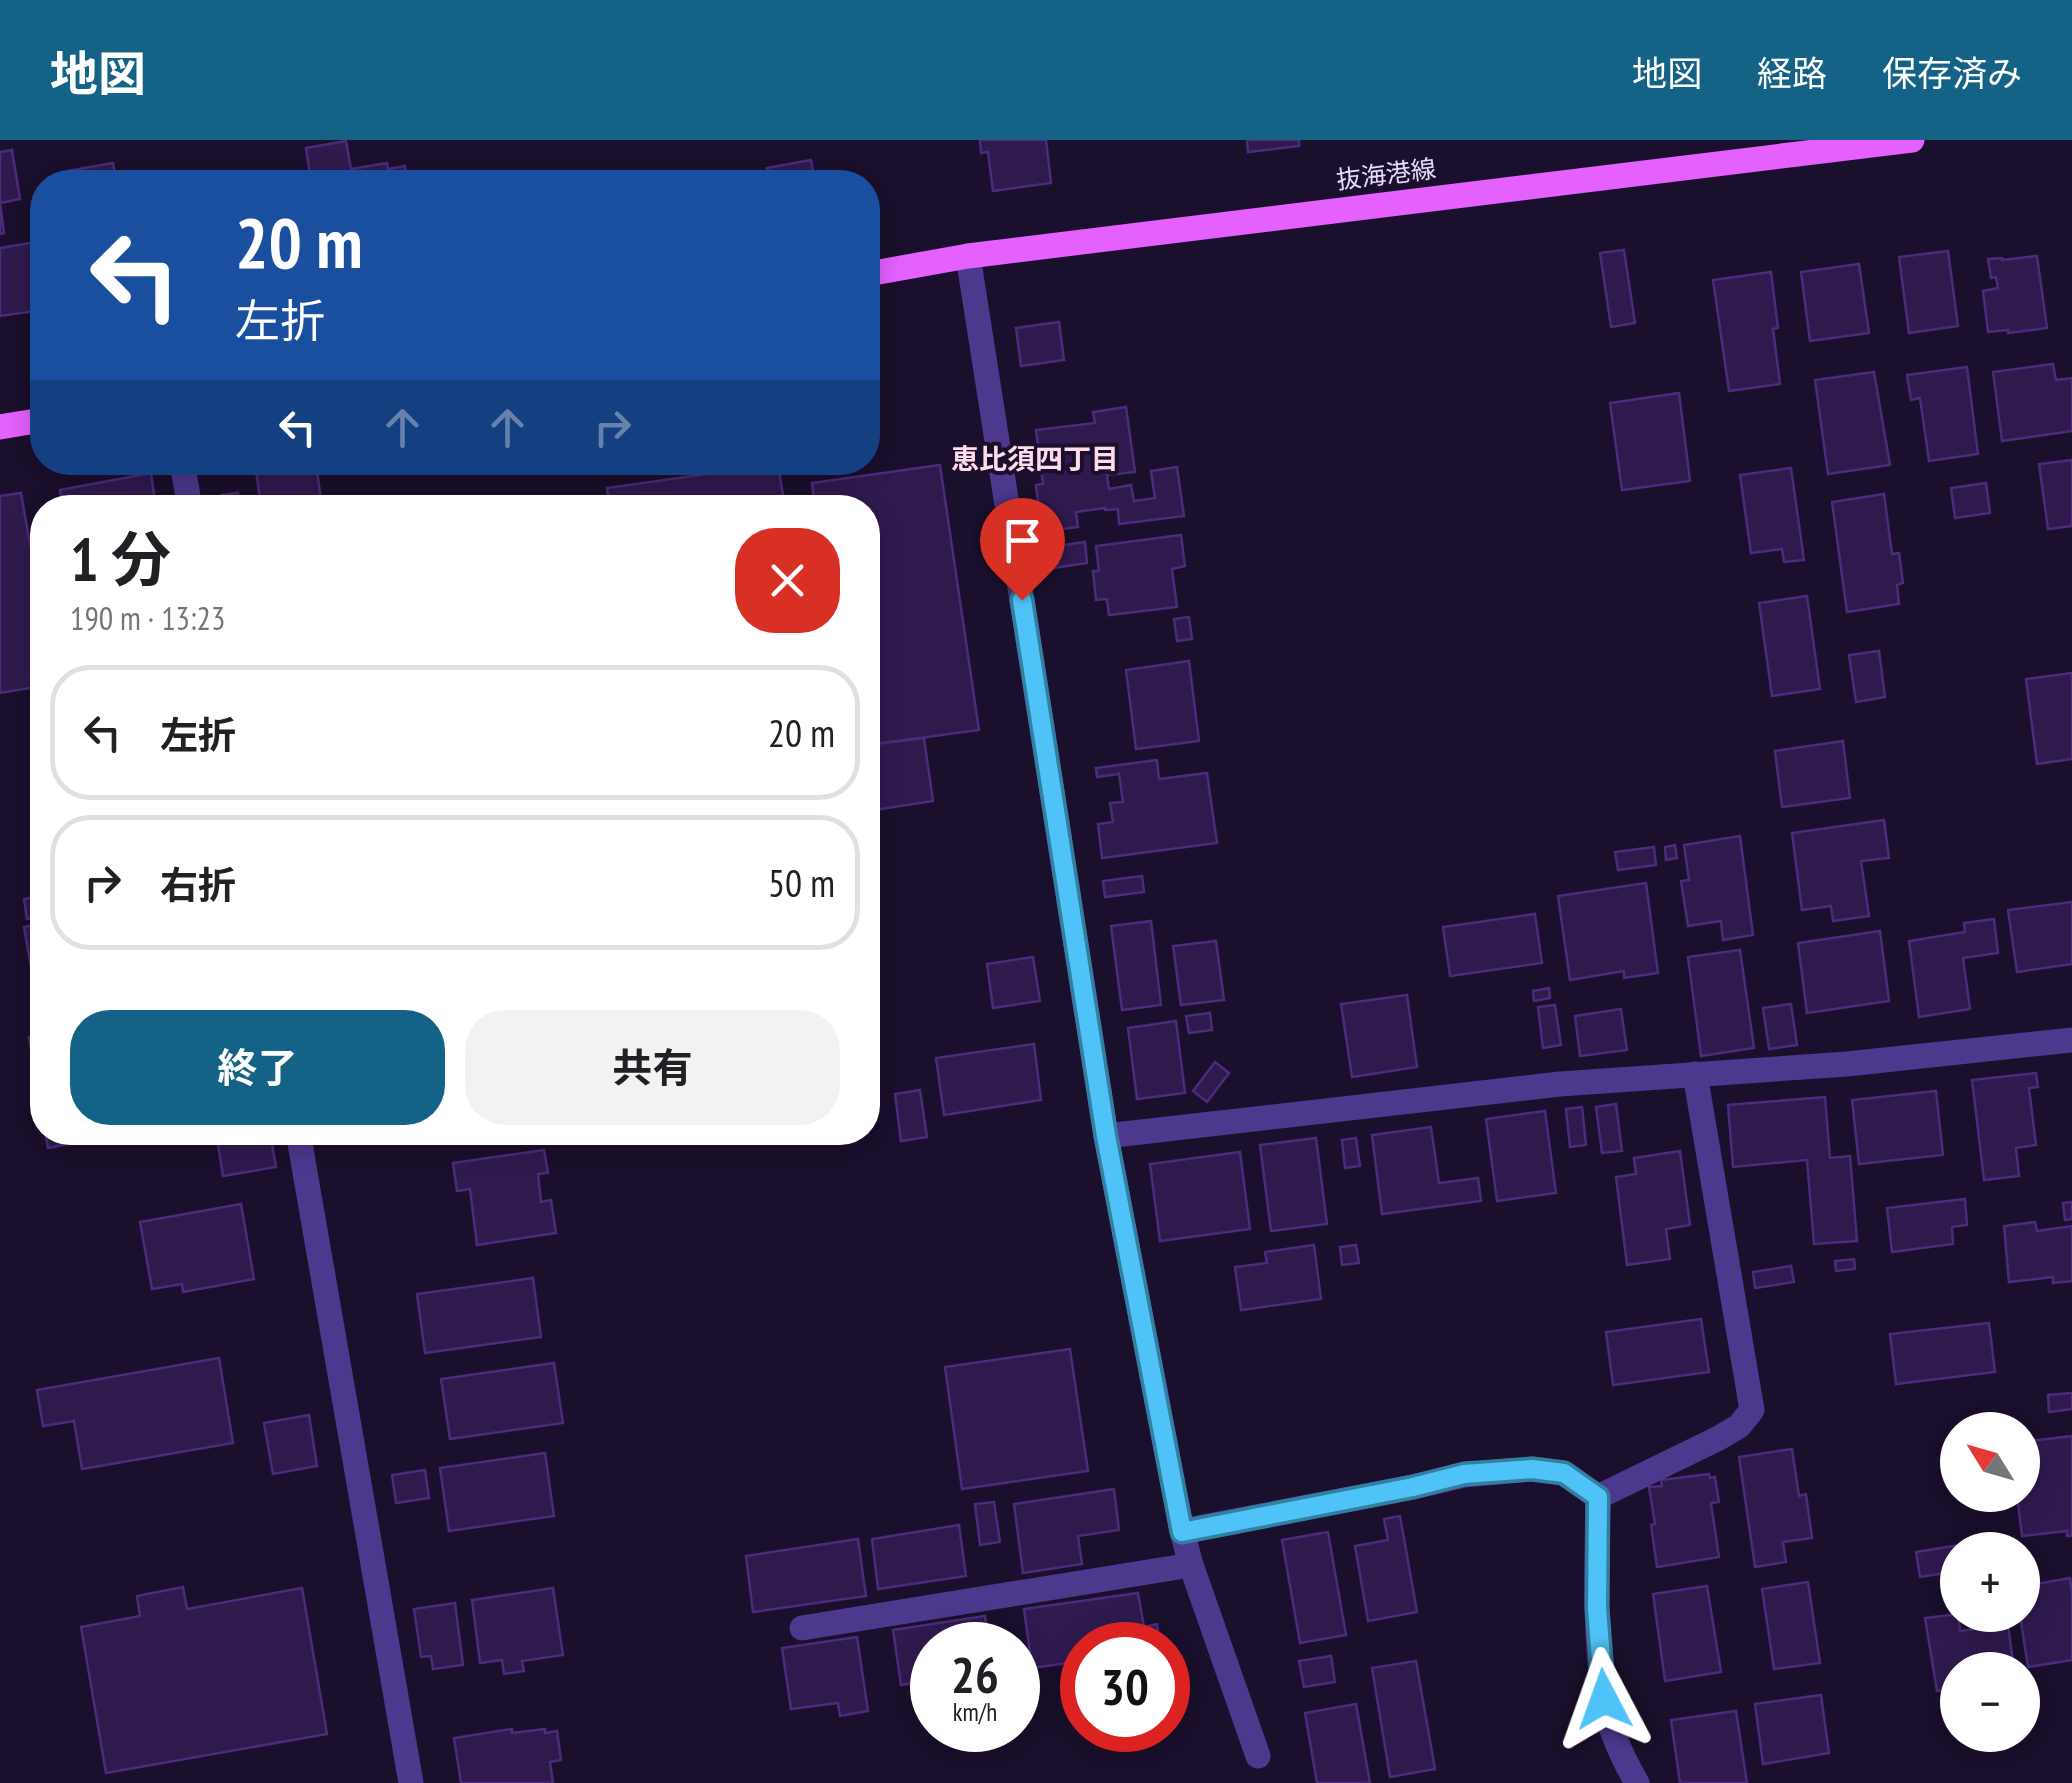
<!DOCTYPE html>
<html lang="ja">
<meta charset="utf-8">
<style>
:root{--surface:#fff;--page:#f2f2f2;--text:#202124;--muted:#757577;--line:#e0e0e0;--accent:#146387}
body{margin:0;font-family:"PT Sans Narrow","Noto Sans JP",sans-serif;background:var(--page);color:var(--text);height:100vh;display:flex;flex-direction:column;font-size:38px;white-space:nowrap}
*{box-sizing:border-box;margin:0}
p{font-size:32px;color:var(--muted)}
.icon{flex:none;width:55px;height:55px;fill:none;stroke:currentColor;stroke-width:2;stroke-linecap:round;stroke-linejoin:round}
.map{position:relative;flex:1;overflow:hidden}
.panel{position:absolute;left:30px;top:355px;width:850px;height:650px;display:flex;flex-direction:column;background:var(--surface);border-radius:40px;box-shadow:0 5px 25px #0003}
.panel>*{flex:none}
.banner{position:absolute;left:30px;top:30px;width:850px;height:305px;border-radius:40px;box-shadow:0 5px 25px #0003;background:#1a4fa0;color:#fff;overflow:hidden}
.needle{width:65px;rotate:307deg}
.buttons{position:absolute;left:1940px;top:1272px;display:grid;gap:20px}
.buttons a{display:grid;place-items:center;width:100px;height:100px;border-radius:50%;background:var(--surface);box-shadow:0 5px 25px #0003;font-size:50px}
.speed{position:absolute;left:910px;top:1482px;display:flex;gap:20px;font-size:50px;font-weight:700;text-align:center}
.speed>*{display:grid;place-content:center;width:130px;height:130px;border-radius:50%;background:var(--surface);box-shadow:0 5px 25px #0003;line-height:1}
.speed small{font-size:25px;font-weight:400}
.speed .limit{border:15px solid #d22;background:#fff;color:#111}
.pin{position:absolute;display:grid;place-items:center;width:85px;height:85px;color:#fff;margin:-102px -42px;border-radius:50% 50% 50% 0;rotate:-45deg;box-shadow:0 0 10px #0007}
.pin .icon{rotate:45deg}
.me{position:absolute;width:110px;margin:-55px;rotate:356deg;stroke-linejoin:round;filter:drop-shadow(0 0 8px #0008)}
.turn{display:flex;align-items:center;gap:35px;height:210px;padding:0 40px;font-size:45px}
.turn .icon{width:130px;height:130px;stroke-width:2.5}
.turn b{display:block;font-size:70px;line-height:85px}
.lanes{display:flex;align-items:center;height:95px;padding:0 40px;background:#0003;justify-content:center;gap:50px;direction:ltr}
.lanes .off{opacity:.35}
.round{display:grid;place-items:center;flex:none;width:105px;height:105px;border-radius:40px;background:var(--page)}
.head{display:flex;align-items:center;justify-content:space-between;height:170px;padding:0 40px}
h1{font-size:60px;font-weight:700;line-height:75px}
.button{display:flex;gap:20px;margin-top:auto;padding:20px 40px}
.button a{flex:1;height:115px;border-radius:40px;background:var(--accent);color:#fff;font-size:40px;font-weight:700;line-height:115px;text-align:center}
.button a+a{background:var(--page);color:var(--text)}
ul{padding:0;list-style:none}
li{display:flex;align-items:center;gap:30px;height:135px;margin:0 20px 15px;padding:0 20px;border:5px solid var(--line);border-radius:40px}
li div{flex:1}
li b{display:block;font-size:38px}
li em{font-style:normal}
header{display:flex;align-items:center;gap:60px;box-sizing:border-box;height:140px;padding:0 50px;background:var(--accent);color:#fff}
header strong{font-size:48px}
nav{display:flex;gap:55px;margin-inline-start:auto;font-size:35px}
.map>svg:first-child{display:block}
.building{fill:#2f1a4e;stroke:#4b2b7b;stroke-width:2.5}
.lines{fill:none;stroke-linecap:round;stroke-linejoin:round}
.minor{stroke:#4c388d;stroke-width:25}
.major{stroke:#e461ff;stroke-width:25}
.route-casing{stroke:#337fa1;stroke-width:25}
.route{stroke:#4fc3f7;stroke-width:18}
.labels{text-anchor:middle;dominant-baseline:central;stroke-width:8;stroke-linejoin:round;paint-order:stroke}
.street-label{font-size:25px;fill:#e6daff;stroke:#1a0f2c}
.neighbourhood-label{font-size:28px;font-weight:bold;fill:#ffdceb;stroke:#1a0f2c}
</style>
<header>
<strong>地図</strong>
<nav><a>地図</a><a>経路</a><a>保存済み</a></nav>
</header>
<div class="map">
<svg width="2072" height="1643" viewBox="0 0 2072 1643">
<rect width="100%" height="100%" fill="#1a0f2c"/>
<g class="building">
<path d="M980,0h66l5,43 -58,8 -5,-39 -7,1z"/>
<path d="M1247,0h52v6l-51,6z"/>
<path d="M346,1l5,28 36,-6 1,6 17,-3 2,16h-96l-5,-34z"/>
<path d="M12,10l8,49 -20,4 4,30 -4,1v-82z"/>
<path d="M811,20l4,22h-46l-2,-14z"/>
<path d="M113,23l3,19h-47l-2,-11z"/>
<path d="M42,101v69l-42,6v-68z"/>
<path d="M1624,110l11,73 -24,4 -11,-74z"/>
<path d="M1948,111l10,75 -49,7 -10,-76z"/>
<path d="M2037,116l10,72 -39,5v-3l-20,2 -5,-41 15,-3 -2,-11 -5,1 -3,-19 14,-1v2z"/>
<path d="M1859,124l10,69 -59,8 -9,-69z"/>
<path d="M1771,132l7,56 -5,1 7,55 -51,7 -16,-111z"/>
<path d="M1059,182l5,38 -43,6 -5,-38z"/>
<path d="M2053,224l3,16 16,-2v53l-70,10 -9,-69z"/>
<path d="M1967,227l11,87 -49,7 -9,-63 -9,2 -4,-25z"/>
<path d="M1874,232l16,93 -62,9 -13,-94z"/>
<path d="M1679,253l11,88 -68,9 -12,-87z"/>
<path d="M1126,267l9,65 -28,3 2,14 22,-4 3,16 21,-3 -4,-27 26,-4 7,49 -65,8 -1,-15 -13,1v-2l-29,4 2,15 -37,5 -5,-47 7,-1 -7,-54 59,-7 -2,-11z"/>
<path d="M2072,320v66l-24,3 -9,-65z"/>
<path d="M255,322h61l6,46h-61z"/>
<path d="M778,324l7,44h-175l-3,-20z"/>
<path d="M940,325l39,265 -111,15v-237h-53l-3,-25z"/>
<path d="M1791,328l13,92 -20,2 -2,-13 -31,4 -11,-78z"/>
<path d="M151,333l5,35h-93l-3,-18z"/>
<path d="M1986,343l4,30 -35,5 -4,-30z"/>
<path d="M21,353l21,120v18l-6,2 6,37v16l-42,7v-197z"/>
<path d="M238,353l2,15h-17l-1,-13z"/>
<path d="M1884,354l8,60 7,-1 4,30 -6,2 2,19 -52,8 -15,-110z"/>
<path d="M1181,395l4,31 -13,3 5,38 -68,8 -2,-16 -11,1 -3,-29h6l-3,-25z"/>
<path d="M1085,402l2,21 -40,6 -3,-21z"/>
<path d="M1807,456l13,93 -48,7 -13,-93z"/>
<path d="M1189,477l3,22 -15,2 -3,-22z"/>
<path d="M1879,511l6,46 -29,5 -7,-47z"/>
<path d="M1189,521l10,80 -63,8 -10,-79z"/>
<path d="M2072,533v86l-35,5 -11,-85z"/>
<path d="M924,598l9,63 -65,10v-66z"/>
<path d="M1843,601l7,57 -68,9 -7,-56z"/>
<path d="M1157,620l2,19 48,-6 10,70 -115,15 -4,-34 15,-2 -3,-19 13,-1 -4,-28 -22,3 -1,-9z"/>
<path d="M1884,680l5,38 -28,3 8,55 -36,5 -2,-15 -29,4 -10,-77z"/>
<path d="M1740,696l13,99 -30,5 -2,-19 -33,5 -7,-45 8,-1 -5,-35z"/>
<path d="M1675,705l2,13 -11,2 -1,-13z"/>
<path d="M1654,707l2,18 -38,5 -3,-18z"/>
<path d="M1142,736l2,16 -39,5 -2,-16z"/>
<path d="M1646,743l12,90 -34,5v-7l-54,9 -12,-84z"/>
<path d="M42,755v21l-15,3 -3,-20z"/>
<path d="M2072,762v62l-55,8 -9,-62z"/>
<path d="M1535,774l7,49 -92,13 -7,-49z"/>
<path d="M1994,779l4,34 -35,5 7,51 -51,8 -10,-76 56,-9 -1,-9z"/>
<path d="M1151,781l10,84 -39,5 -11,-84z"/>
<path d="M42,784v59l-8,1 -10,-57z"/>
<path d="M1880,791l9,70 -82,12 -9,-70z"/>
<path d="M1216,801l8,59 -43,5 -8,-59z"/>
<path d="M1740,810l14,98 -53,8 -13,-99z"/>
<path d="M1033,817l7,44 -47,7 -6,-44z"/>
<path d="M1549,848l1,10 -16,3 -1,-10z"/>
<path d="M1407,855l10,72 -65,10 -11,-73z"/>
<path d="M1791,864l6,41 -28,4 -6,-41z"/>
<path d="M1555,865l6,40 -18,3 -5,-41z"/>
<path d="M1621,869l6,41 -47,6 -5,-40z"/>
<path d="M1210,873l2,17 -23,3 -3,-17z"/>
<path d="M1176,881l9,72 -48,6 -9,-71z"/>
<path d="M42,895v83l-13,-81z"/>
<path d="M1034,904l7,56 -97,15 -8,-57z"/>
<path d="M1215,922l14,11 -22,29 -14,-11z"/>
<path d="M2036,933l2,14 -9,1 7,57 -20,3 3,28 -35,4 -12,-100z"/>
<path d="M920,950l7,47 -26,4 -6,-47z"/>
<path d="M1936,951l7,64 -84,9 -7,-64z"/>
<path d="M1825,957l5,61 20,-2 7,85 -43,3 -7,-84 -74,7 -5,-62z"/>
<path d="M1616,964l6,47 -20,2 -6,-46z"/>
<path d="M1582,967l4,38 -16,2 -4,-38z"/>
<path d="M1545,971l11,82 -59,8 -11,-82z"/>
<path d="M1431,987l8,56 39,-5 3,23 -99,13 -10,-79z"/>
<path d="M45,992h37l1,9 -35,7z"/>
<path d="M216,992h54l6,35 -53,9z"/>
<path d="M1316,998l11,86 -56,7 -11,-86z"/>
<path d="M1356,998l4,28 -15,2 -3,-28z"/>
<path d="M544,1010l4,23 -10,1 3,28 10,-2 5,33 -79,12 -7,-56 -13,2 -4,-28z"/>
<path d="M1680,1011l10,74 -24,4 4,30 -43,6 -11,-88 20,-3 -2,-16z"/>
<path d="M1240,1012l10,77 -90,12 -10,-77z"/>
<path d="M1965,1059l2,26 -15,2 1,17 -61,8 -5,-44z"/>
<path d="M2072,1062v17l-7,1 -2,-17z"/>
<path d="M241,1064l13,75 -71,13 -1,-8 -30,5 -12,-67z"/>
<path d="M2035,1082l2,9 35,-5v55l-19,2v-6l-44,5 -5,-56z"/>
<path d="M1314,1105l7,54 -80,11 -6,-43 32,-4 -2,-11z"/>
<path d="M1356,1105l3,18 -17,2 -2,-18z"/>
<path d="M1854,1119l1,10 -19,2 -1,-10z"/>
<path d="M1791,1126l3,16 -39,6 -2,-16z"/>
<path d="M533,1138l8,59 -116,16 -8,-59z"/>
<path d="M1701,1179l8,53 -96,13 -7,-53z"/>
<path d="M1989,1183l6,49 -99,12 -6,-50z"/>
<path d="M1070,1209l18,122 -126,18 -17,-122z"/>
<path d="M219,1218l14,85 -151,26 -8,-48 -31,5 -6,-36z"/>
<path d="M554,1223l9,60 -113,16 -9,-60z"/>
<path d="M2072,1253v16l-23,3 -1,-17z"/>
<path d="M309,1275l8,51 -44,8 -9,-51z"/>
<path d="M2072,1296v100h-5v-5l-45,5 -5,-41h5v-53z"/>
<path d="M1792,1309l7,47 7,-2 6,44 -29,4 3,20 -31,5 -16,-110z"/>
<path d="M545,1313l9,63 -105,15 -9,-63z"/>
<path d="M425,1330l4,28 -33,5 -4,-28z"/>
<path d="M1709,1334l1,4 5,-1 4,25 -8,1 8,54 -62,10 -6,-42 4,-1 -6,-37 13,-1 -1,-6z"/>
<path d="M1114,1349l5,41 -41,6 4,28 -59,9 -9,-69z"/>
<path d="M994,1362l6,40 -20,3 -5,-41z"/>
<path d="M1400,1376l17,96 -49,9 -13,-75 33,-6 -4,-21z"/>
<path d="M959,1385l7,51 -88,13 -6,-50z"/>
<path d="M1328,1392l18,103 -46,8 -18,-103z"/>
<path d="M858,1399l8,57 -113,16 -7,-56z"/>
<path d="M1960,1405l1,5h-3v21l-38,6 -4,-25z"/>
<path d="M2070,1438l2,15v67l-44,7 -8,-52h2v-20l15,-2 -1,-9z"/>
<path d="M1808,1442l12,81 -46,6 -12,-80z"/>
<path d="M1707,1446l14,86 -56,9 -12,-87z"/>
<path d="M183,1447l4,22 115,-21 25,146 -221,39 -25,-146 59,-11 -3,-20z"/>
<path d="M553,1448l10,67 -41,6 2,10 -20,3 -2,-14 -22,3 -8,-63z"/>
<path d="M1138,1453l6,34 13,-3 3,21h-78v16l-50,7 -8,-59z"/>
<path d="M455,1463l8,62 -30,4 -2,-13 -10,1 -7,-48z"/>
<path d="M1958,1474l2,17 48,-7 6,46h-56v18l-21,3 -12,-73z"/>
<path d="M985,1476l4,29h-57v35l-31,5 -8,-55z"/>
<path d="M857,1497l11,74 -28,5 -2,-13 -47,6 -9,-61z"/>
<path d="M1331,1516l4,26 -31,5 -5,-26z"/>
<path d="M1416,1521l19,108 -45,8 -18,-109z"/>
<path d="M1821,1555l8,58 -66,11 -8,-60z"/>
<path d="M1356,1564l14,79h-53l-12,-70z"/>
<path d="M1736,1571l11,72h-67l-9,-63z"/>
<path d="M512,1589v4l33,-4v4l12,-2 4,29 -11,2 3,21h-92l-7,-45z"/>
</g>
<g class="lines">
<g class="minor">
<path d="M968,116l138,880 76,395 9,34 67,191"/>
<path d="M182,322l8,46"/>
<path d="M298,992l113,651"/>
<path d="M1106,996l454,-52 287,-20 225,-24"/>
<path d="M1598,1357l121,-59 20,-12 13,-16 -57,-336"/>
<path d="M1182,1391l231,-44 51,-12 68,-6 31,4 35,24c-1,66 -4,134 6,200 4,30 18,60 33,86"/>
<path d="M802,1488l389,-63"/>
</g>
<g class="major">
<path d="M868,134l100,-18 944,-116"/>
<path d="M0,287l42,-7"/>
</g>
</g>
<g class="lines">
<defs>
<path id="route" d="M1022,460l84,536 76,396 231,-45 51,-13 68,-5 32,4 34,24 -1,111 7,91"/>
</defs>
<use href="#route" class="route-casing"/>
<use href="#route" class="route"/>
</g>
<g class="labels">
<g class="street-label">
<text transform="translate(1386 34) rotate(-7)">抜海港線</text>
</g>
<g class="neighbourhood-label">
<text x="1035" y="318">恵比須四丁目</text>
</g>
</g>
</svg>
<div class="buttons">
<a><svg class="needle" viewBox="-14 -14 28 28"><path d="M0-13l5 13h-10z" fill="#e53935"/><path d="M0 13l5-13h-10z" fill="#757577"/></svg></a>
<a>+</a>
<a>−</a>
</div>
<div class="speed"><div>26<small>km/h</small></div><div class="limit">30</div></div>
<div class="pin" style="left:1022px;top:460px;background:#d93025"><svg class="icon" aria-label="arrive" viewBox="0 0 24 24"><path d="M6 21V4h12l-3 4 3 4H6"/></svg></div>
<svg class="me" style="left:1604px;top:1559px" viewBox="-20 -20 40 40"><path d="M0-17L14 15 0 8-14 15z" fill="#4fc3f7" stroke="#fff" stroke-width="4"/></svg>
<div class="banner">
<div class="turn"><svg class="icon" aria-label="left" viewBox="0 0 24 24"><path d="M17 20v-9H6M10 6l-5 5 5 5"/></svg><div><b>20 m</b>左折</div></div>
<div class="lanes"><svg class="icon" aria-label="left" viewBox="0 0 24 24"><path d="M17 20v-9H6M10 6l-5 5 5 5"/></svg><svg class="icon off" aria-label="ahead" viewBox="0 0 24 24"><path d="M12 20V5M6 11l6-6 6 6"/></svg><svg class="icon off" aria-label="ahead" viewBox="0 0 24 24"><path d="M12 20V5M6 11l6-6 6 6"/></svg><svg class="icon off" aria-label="right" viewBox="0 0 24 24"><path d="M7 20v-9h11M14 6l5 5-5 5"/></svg></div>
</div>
<section class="panel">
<div class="head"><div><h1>1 分</h1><p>190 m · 13:23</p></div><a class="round" style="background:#d93025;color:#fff"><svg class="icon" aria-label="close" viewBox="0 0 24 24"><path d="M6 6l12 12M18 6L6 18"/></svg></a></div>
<ul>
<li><svg class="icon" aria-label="left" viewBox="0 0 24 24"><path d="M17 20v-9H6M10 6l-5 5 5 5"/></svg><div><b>左折</b></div><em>20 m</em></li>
<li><svg class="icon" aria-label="right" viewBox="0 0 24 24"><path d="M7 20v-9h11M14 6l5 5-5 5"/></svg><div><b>右折</b></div><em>50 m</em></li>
</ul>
<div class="button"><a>終了</a><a>共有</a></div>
</section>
</div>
